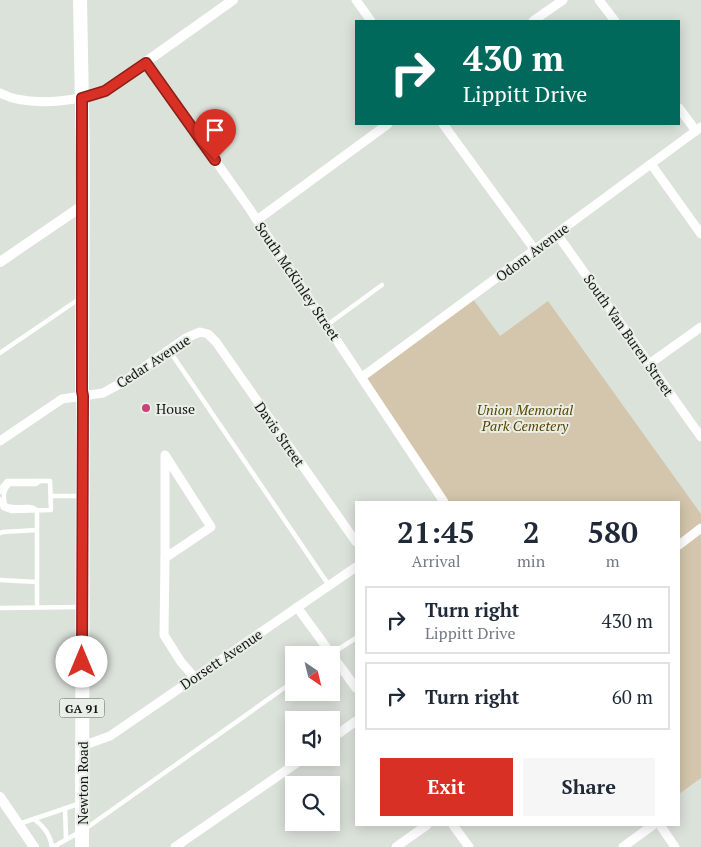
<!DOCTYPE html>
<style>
:root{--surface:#fff;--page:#f6f6f7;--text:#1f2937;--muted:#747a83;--line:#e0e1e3;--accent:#d93025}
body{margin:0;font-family:"PT Serif",serif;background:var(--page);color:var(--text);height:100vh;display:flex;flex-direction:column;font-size:19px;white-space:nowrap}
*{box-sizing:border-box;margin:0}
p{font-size:16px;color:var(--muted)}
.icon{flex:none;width:28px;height:28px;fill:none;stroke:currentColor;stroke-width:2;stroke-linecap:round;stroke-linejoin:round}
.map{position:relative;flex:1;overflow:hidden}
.details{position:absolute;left:355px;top:501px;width:325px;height:325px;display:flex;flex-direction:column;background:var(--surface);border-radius:0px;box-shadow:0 2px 12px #0003}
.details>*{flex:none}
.hud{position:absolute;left:355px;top:20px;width:325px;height:105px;border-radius:0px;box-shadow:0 2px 12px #0003;background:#00695c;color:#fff;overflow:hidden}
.needle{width:32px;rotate:145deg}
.fabs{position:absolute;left:285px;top:646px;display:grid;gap:10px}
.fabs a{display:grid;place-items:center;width:55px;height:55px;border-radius:0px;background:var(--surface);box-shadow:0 2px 12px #0003;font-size:25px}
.pin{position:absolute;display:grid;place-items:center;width:42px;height:42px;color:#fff;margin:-51px -21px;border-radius:50% 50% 50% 0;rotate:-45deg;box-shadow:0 0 5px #0007}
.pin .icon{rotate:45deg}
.me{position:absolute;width:55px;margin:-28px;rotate:0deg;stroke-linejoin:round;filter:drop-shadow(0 0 4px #0008)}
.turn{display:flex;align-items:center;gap:18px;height:105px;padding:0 25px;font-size:22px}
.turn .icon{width:65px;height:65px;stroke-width:2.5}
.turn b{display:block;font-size:35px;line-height:42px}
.eta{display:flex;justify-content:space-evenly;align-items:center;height:85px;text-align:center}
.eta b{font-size:30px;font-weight:800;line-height:35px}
.button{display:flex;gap:10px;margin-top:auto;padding:10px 25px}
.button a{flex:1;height:58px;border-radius:0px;background:var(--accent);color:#fff;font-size:20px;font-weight:800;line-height:58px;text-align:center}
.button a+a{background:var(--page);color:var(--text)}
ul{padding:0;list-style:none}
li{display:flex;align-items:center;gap:15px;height:68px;margin:0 10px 8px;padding:0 15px;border:2px solid var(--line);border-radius:0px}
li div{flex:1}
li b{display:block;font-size:19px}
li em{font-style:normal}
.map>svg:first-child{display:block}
.green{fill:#d3c6ac}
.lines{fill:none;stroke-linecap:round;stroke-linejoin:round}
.service{stroke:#fff;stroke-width:4.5}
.minor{stroke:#fff;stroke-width:9}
.tertiary{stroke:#fff;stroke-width:10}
.primary{stroke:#fff;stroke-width:14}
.route-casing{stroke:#8d1f18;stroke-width:12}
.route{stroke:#d93025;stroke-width:9}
.poi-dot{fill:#ca417c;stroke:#e8efe7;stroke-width:2}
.labels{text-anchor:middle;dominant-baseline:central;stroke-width:4;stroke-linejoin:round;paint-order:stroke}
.shield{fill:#e8efe7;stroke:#545853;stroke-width:1}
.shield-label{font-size:12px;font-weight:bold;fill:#151714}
.street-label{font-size:14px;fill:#151714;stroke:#e8efe7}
.poi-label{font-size:14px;fill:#151714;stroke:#e8efe7;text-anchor:start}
.park-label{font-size:14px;font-style:italic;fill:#5c4200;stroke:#e8efe7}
</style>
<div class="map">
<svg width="701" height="847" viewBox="0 0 701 847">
<rect width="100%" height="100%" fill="#dbe2da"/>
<g class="green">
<path d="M473,299l27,37 48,-35 153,213v11l-22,16v-39h-231l-83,-124z"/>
<path d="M701,533v245l-22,16v-245z"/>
</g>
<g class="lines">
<g class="service">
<path d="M327,325l55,-40"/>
<path d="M169,350l159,234"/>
<path d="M0,353l79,-54"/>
<path d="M0,492l1,-4 6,-7h43l1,29 -40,1 -8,-3 -3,-9"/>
<path d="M52,496h28"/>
<path d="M0,533l3,-1 34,-2"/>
<path d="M0,580l37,2"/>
<path d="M37,607v-97c-10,-7 -22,1 -32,-5 -2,-9 -2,-14 4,-21h27l4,-3"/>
<path d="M0,608l81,-1"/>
<path d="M331,654l25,-16"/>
<path d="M65,808l1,32"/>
<path d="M34,819c10,8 16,15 18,28"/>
<path d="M19,824l62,-21"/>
<path d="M85,829l209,-148"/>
<path d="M53,847l25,-14"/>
</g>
<g class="minor">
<path d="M356,0l15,21"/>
<path d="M599,0l16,21"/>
<path d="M533,21l30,-21"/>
<path d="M146,63l103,145 195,294"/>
<path d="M0,93c22,12 58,9 82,5"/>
<path d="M679,108l17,23"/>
<path d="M443,124l92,126"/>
<path d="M651,164l50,70"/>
<path d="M257,220l131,-96"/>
<path d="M557,234l144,203"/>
<path d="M649,364l52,-37"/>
<path d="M362,377l339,-250"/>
<path d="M0,441l62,-42 41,-6 20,-11 63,-44 14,-6 8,2 8,8 140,200"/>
<path d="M165,455l46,72 -46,31z"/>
<path d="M679,545l22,-17"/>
<path d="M165,558l-1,77 17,27 14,16"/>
<path d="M297,607l59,81"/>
<path d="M331,739l25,-18"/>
<path d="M82,746l28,-10 246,-169"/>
<path d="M453,825l16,22"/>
<path d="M660,825l15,22"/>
<path d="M175,847l129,-89"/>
<path d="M396,847l31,-22"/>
<path d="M623,847l30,-22"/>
</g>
<g class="tertiary">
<path d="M82,98l23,-7 128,-91"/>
<path d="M0,262l82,-56"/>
<path d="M0,797l34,50"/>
</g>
<path class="primary" d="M80,0l3,157 -1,234 1,5 -1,451"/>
</g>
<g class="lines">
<defs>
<path id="route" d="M82,662l1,-266 -1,-5v-293l23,-7 41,-28 69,97"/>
</defs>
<use href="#route" class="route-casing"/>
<use href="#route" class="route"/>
</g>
<circle class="poi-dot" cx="146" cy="408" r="5"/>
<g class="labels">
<rect class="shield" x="59.5" y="698.5" width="45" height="19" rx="4"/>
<g class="shield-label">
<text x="82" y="708">GA 91</text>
</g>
<g class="street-label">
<text transform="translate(532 252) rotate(-37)">Odom Avenue</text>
<text transform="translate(298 281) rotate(56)">South McKinley Street</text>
<text transform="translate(629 335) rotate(55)">South Van Buren Street</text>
<text transform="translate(153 361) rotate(-33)">Cedar Avenue</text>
<text transform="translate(280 434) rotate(55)">Davis Street</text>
<text transform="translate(221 659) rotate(-34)">Dorsett Avenue</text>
<text transform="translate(82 783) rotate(-90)">Newton Road</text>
</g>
<g class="poi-label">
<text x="156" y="408">House</text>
</g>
<g class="park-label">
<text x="525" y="409">Union Memorial<tspan x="525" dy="16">Park Cemetery</tspan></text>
</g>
</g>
</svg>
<div class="fabs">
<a><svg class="needle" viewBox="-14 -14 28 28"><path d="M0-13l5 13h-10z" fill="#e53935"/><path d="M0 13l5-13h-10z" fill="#747a83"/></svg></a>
<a><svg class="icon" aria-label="sound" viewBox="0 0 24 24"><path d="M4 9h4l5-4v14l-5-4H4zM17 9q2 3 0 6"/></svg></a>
<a><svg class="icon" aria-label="search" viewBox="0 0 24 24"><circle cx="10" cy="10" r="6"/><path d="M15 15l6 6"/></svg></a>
</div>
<div class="pin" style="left:215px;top:160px;background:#d93025"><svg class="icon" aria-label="arrive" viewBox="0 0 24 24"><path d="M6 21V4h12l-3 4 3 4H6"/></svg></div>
<svg class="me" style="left:82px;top:662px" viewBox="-20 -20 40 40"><circle r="19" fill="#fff"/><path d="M0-13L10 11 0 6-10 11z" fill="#d93025"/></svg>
<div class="hud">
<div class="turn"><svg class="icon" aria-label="right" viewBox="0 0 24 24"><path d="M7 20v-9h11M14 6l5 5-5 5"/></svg><div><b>430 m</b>Lippitt Drive</div></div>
</div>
<section class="details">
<div class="eta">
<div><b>21:45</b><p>Arrival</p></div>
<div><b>2</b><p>min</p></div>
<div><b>580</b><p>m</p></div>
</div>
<ul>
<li><svg class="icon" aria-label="right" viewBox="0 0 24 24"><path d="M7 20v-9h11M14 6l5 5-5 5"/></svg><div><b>Turn right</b><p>Lippitt Drive</p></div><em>430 m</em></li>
<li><svg class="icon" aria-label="right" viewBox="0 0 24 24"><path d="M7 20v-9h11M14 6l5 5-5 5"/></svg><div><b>Turn right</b></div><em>60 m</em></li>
</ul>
<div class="button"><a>Exit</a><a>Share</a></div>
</section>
</div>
